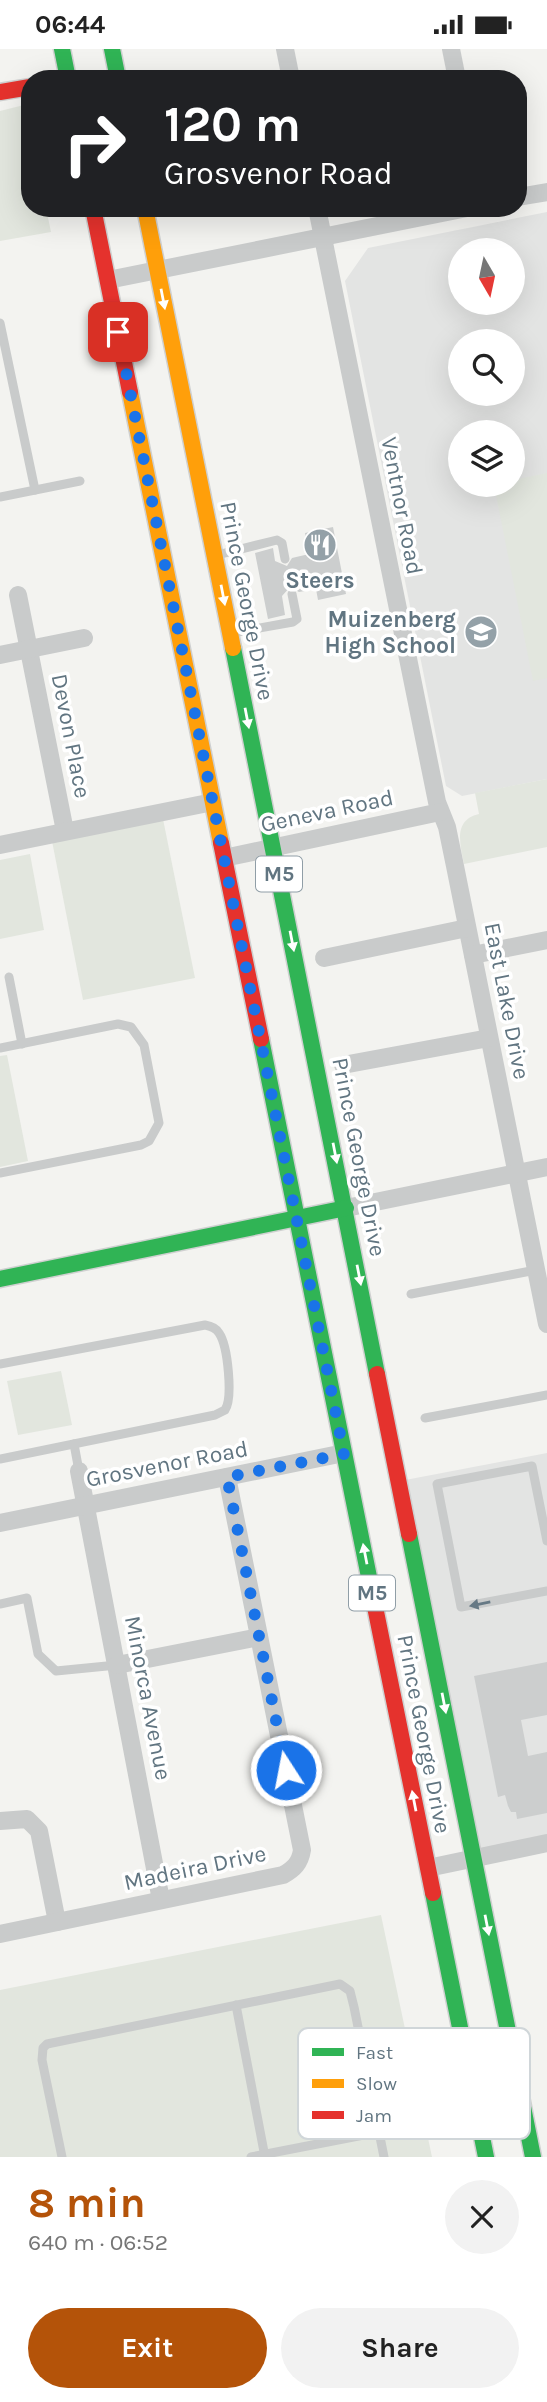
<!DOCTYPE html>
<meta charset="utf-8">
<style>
:root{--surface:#fff;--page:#f2f2f2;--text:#222;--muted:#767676;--accent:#b45309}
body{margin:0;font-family:Karla,sans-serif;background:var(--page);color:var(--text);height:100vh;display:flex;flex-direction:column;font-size:26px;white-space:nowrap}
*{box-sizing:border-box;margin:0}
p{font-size:23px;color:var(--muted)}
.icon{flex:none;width:38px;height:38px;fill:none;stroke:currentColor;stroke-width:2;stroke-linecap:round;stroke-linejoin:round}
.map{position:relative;height:2108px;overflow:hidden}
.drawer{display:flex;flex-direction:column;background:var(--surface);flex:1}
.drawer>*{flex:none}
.hud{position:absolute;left:21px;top:21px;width:506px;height:147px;border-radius:28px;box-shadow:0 7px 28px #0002;background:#202124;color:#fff;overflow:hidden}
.needle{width:46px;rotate:171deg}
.fabs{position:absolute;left:448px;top:189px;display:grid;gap:14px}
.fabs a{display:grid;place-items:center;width:77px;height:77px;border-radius:50%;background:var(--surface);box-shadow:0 7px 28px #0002;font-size:35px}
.pin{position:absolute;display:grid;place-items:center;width:60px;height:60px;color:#fff;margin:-30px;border-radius:14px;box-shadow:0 4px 10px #0006}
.me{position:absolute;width:77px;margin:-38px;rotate:349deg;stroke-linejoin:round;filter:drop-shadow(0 0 5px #0008)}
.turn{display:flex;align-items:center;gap:24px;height:147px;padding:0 28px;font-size:32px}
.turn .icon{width:91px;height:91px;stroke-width:2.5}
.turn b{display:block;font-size:49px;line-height:60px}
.round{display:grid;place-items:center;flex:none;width:74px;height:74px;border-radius:37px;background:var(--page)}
.overview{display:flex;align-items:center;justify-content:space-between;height:119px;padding:0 28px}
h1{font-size:42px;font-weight:700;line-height:52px;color:var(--accent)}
.action{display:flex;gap:14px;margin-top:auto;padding:14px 28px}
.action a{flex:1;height:80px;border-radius:42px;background:var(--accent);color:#fff;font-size:28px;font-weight:700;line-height:80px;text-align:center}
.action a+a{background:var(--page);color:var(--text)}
.status{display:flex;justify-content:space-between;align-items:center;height:49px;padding:0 35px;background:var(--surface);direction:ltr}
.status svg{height:19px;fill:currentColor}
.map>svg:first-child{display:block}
.built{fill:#e3e4e3;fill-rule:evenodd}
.green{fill:#e2e6de}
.building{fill:#cccece}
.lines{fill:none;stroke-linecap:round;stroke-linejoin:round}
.fast-casing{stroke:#cfd0d0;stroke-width:19}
.slow-casing{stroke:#cfd0d0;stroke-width:19}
.jam-casing{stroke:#cfd0d0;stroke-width:19}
.lane{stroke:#c9cbcb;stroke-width:9}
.street{stroke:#c9cbcb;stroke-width:18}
.fast{stroke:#30b455;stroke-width:16}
.slow{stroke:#ff9f0a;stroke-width:16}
.jam{stroke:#e5322d;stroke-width:16}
.oneway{fill:#fff}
.oneway2{fill:#667985}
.route{stroke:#1a73e8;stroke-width:12;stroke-dasharray:0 21.6}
.labels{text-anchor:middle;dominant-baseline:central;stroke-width:7;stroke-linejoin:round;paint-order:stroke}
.shield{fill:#fff;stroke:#909ea7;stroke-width:2}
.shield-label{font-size:21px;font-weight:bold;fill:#617581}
.street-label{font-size:23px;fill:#617581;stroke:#fff}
.poi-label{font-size:23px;font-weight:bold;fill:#617581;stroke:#fff}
.key{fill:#fff;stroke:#d0d6d9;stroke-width:2}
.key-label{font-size:19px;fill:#617581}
</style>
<div class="status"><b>06:44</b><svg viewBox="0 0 49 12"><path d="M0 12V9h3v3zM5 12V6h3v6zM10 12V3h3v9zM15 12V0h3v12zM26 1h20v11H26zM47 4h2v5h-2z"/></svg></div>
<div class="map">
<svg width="547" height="2108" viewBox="0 0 547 2108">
<rect width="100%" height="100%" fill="#f3f3f0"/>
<g class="built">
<path d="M547,163v567l-85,17 -16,-10 -101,-505 23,-33zM460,201h53v53h-53zM460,292h53v53h-53zM460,383h53v53h-53z"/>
<path d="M547,1404v390l-73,15 -74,-377z"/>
</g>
<g class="green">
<path d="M24,56l6,27v76h16l5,24 -51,9v-130z"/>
<path d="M547,424v205l-14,3 -39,-196h19v-5z"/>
<path d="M547,730v68l-83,17c-4,-20 -11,-44 15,-50l-4,-21z"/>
<path d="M163,770l32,159 -112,22 -31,-159z"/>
<path d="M30,805l14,76 -44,9v-79z"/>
<path d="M7,1006l21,106 -28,6v-111z"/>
<path d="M61,1322l11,54 -54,10 -11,-54z"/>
<path d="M381,1866l51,242h-432v-167z"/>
</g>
<g class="building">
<path d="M333,478l13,67 -28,6 -2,-11 -17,3 -9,-5 -8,9 3,19 -17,4 -13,-66 18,-5 2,13 12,5 5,-8 17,-4 -4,-21z"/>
<path d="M547,1613v53l-26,5 7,36 19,-4v61l-30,6 -1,-7h-5l-3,-6 -3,-11 -7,2 -24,-121z"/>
</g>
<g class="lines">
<defs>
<g id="fast">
<path d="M62,0l6,30"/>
<path d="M112,0l6,30"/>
<path d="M233,599l144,726"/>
<path d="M261,990l110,548"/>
<path d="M0,1230l346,-71"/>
<path d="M409,1485l124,623"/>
<path d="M433,1844l53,264"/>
</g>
<g id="slow">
<path d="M145,159l88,440"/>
<path d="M130,343l91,451"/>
</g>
<g id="jam">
<path d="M0,43l30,-5"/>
<path d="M93,159l37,184"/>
<path d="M221,794l40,196"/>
<path d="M377,1325l32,160"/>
<path d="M371,1538l62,306"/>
</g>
</defs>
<use href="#fast" class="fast-casing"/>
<use href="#slow" class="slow-casing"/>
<use href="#jam" class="jam-casing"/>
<g class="lane">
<path d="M0,274l35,167"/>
<path d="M0,448l80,-16"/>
<path d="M217,506l60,-15 5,3 3,16"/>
<path d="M232,584l61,-11 4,-3 -5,-25"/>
<path d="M9,928l13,67"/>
<path d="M0,999l118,-24 13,3 13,18 15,78 -10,18 -8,4 -141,28"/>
<path d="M411,1245l125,-24"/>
<path d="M0,1315l205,-39c6,1 11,3 14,8 9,13 14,65 6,77l-10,5 -215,44"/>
<path d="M425,1369l122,-23"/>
<path d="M74,1395l5,27"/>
<path d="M547,1492l-15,-75 -95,18 24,123 86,-16"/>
<path d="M0,1555l27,-6 11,56 18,17 61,-6"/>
<path d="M236,1956l29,152"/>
<path d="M62,2108l-20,-97 1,-12 4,-4 293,-60 10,7 4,16 30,150"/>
<path d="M251,2108l128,-25"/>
</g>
<g class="street">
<path d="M285,0l6,30"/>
<path d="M451,0l6,30"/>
<path d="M518,148l29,-5"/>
<path d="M317,159l120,594 10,25 8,39 92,458"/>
<path d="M108,231l359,-72"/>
<path d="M18,546l47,236"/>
<path d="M0,606l84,-17"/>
<path d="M0,796l213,-43"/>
<path d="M224,809l216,-46"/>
<path d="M473,906l74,-15"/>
<path d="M324,909l143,-30"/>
<path d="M343,1016l146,-27"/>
<path d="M346,1159l201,-41"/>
<path d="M79,1422l82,429"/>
<path d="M0,1474l344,-70"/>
<path d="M117,1616l142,-28"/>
<path d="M0,1772l27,-2 12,12 18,91"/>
<path d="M428,1819l119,-25"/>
<path d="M0,1885l283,-59c11,-6 17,-12 19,-25l-75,-373"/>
</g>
<use href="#fast" class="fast"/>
<use href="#slow" class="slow"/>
<use href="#jam" class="jam"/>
</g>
<defs><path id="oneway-solid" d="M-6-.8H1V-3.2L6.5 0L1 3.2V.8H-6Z" transform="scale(1.75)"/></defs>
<g class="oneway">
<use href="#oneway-solid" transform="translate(163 250) rotate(79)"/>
<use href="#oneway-solid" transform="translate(223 546) rotate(79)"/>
<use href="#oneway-solid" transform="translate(247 669) rotate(79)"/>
<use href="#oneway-solid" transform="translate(292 892) rotate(79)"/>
<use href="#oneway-solid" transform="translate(335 1104) rotate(79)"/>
<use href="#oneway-solid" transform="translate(359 1226) rotate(79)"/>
<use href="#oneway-solid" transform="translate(365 1505) rotate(-101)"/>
<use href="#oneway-solid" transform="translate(444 1654) rotate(79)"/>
<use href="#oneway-solid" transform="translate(414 1752) rotate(-101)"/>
<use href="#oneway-solid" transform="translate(487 1876) rotate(79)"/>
</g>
<use class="oneway2" href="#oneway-solid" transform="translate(480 1555) rotate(169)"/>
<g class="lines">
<path class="route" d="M118,283l226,1122 -117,23 59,293"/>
</g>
<defs>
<symbol id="restaurant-disc" viewBox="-11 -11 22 22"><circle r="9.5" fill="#94a1a8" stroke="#fff"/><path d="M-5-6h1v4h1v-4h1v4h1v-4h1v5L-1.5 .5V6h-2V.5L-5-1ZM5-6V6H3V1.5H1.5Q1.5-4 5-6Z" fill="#fff"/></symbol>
<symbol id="school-disc" viewBox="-11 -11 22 22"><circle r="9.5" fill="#94a1a8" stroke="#fff"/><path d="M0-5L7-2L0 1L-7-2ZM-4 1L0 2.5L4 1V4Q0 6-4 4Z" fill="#fff"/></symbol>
</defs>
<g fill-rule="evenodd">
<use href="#restaurant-disc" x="301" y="477" width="38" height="38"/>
<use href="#school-disc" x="462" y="564" width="38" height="38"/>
</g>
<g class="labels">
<g class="shield">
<rect x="256" y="807.5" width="46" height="35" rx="5"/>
<rect x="349" y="1526.5" width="46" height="35" rx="5"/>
</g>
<g class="shield-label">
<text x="279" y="825">M5</text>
<text x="372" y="1544">M5</text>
</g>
<g class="street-label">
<text transform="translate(402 457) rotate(79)">Ventnor Road</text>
<text transform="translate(247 552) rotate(79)">Prince George Drive</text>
<text transform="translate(71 687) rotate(79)">Devon Place</text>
<text transform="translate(327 762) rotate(-12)">Geneva Road</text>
<text transform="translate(507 952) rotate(79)">East Lake Drive</text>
<text transform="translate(359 1108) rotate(79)">Prince George Drive</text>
<text transform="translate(167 1415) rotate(-11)">Grosvenor Road</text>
<text transform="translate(148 1649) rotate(79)">Minorca Avenue</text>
<text transform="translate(424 1685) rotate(79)">Prince George Drive</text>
<text transform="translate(195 1819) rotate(-12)">Madeira Drive</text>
</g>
<g class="poi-label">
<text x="320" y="531">Steers</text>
<text x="456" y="570" text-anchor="end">Muizenberg<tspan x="456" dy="26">High School</tspan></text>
</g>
</g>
<rect x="298" y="1979" width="232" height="111" rx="10" class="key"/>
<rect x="312" y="1999" width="32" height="8" fill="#30b455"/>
<rect x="312" y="2030" width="32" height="9" fill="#ff9f0a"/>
<rect x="312" y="2062" width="32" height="8" fill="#e5322d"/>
<g class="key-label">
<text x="356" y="2010">Fast</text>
<text x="356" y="2041">Slow</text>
<text x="356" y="2073">Jam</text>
</g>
</svg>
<div class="fabs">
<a><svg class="needle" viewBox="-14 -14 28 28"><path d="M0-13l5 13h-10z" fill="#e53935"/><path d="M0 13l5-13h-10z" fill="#767676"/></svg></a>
<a><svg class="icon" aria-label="search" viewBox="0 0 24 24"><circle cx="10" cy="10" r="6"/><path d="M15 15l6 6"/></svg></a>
<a><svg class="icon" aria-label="layers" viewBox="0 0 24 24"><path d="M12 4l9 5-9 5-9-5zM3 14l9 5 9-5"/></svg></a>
</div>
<div class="pin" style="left:118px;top:283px;background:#d93025"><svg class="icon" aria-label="arrive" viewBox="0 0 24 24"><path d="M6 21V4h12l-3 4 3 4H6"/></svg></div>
<svg class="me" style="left:286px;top:1721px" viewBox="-20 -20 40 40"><circle r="17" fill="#1a73e8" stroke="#fff" stroke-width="3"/><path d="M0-11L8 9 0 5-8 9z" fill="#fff"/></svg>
<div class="hud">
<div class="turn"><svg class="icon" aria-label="right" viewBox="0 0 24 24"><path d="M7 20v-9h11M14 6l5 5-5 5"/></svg><div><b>120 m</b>Grosvenor Road</div></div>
</div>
</div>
<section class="drawer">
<div class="overview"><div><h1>8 min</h1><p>640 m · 06:52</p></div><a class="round"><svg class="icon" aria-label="close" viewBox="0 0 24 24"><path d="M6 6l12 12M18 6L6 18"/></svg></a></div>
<div class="action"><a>Exit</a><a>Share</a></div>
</section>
